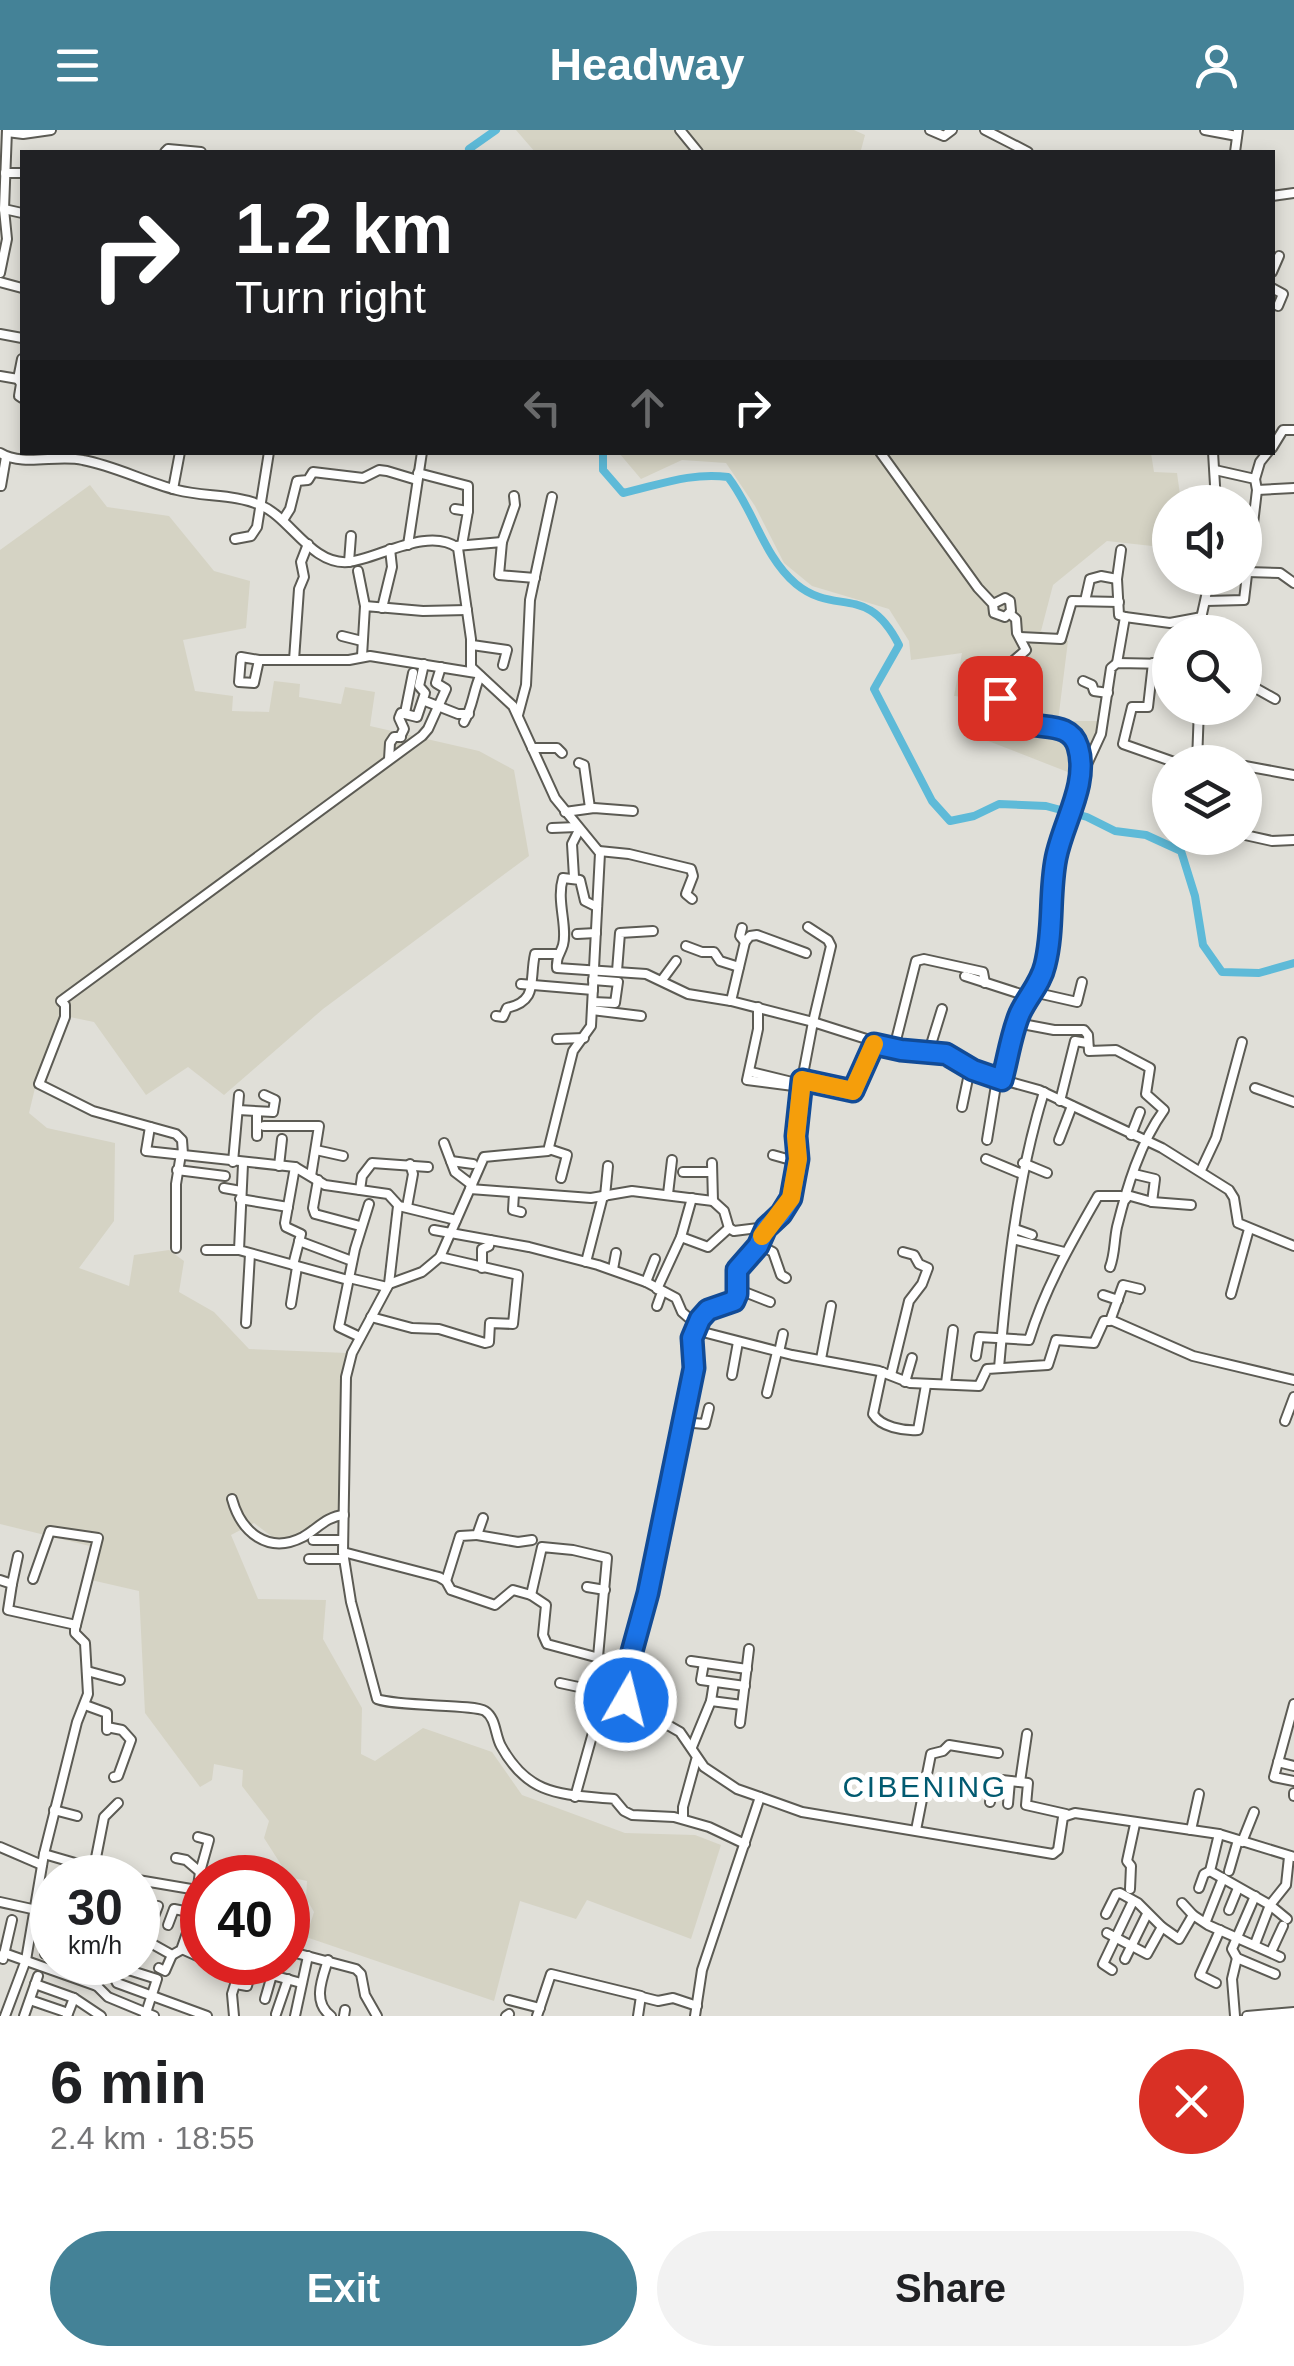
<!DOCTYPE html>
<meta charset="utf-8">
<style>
:root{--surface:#fff;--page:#f2f2f2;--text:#202124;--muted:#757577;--accent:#448297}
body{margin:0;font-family:Arial,sans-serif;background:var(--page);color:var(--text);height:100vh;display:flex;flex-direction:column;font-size:38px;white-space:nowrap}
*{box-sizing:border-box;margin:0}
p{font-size:32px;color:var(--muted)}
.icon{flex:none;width:55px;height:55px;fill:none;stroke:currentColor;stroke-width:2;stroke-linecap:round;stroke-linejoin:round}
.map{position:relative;height:1886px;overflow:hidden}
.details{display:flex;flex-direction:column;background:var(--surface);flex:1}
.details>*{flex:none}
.banner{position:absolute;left:20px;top:20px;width:1255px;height:305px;border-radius:0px;box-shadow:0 5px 15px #0003;background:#202124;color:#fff;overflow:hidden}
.buttons{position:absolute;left:1152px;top:355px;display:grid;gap:20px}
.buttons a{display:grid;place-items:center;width:110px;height:110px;border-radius:50%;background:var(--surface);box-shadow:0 5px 15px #0003;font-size:50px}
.speed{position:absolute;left:30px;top:1725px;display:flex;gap:20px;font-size:50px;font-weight:700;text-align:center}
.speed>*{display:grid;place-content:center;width:130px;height:130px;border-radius:50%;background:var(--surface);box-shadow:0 5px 15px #0003;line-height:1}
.speed small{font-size:25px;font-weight:400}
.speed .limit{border:15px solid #d22;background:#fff;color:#111}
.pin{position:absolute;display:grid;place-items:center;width:85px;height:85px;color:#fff;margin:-42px;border-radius:20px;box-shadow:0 5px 15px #0006}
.me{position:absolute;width:110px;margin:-55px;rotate:8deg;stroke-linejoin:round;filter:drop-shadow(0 0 8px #0008)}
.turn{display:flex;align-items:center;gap:35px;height:210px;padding:0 50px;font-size:45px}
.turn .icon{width:130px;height:130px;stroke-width:2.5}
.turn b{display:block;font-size:70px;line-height:85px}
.lanes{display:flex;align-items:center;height:95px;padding:0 50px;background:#0003;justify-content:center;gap:50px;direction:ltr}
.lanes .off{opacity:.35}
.round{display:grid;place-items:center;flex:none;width:105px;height:105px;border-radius:52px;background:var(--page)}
.overview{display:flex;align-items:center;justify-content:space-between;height:170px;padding:0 50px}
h1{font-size:60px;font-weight:800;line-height:75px}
.cta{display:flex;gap:20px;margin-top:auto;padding:20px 50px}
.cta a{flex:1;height:115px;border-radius:60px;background:var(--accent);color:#fff;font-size:40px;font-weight:800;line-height:115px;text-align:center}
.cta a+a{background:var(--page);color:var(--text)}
header{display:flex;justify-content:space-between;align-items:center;height:130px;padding:0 50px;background:var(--accent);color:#fff;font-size:45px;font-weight:800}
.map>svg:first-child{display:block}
.built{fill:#d5d3c4}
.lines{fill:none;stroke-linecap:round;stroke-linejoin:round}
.river{stroke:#5ebad8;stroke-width:8}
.minor-casing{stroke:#5c5b54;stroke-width:12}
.minor{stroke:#fff;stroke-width:8}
.route-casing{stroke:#114b97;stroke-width:25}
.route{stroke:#1a73e8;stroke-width:18}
.slow{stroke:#f59e0b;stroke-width:18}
.labels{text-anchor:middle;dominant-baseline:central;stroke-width:10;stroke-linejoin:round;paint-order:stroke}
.quarter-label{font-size:30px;letter-spacing:2.5px;fill:#015a70;stroke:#fff}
</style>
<header><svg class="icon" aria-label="menu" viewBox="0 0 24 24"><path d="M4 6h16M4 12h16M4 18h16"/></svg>Headway<svg class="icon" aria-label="person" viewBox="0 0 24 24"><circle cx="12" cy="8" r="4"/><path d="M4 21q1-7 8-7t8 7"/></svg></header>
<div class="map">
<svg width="1294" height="1886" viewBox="0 0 1294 1886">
<rect width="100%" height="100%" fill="#e0dfd8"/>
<g class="built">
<path d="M516,0h338l11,5 -4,15 4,2h-330z"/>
<path d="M619,323h532l3,19 23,1 4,29h-11v46l-63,-7 -54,44 -12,46 27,10 -10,80h43l-23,55 -100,-39 -1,-39 -23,-2 8,-43 -51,7 -2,-19 -20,-32 -77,-23 -28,-23 -29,-57 -29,-43 -44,-3 -41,19z"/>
<path d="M90,355l17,22 62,9 45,55 36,10 -4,47 -63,12 12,51 38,5 -1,15 37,1 5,-31 26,3 -1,13 42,7 4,-17 30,5 -5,34 109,25 35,19 15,86 -206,153 -99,86 -36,-28 -42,28 -52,-73 -29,-6 -25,51 -11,46 18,15 68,15 -1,78 -35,47 50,18 5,-31 35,-5 15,11 -5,31 35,20 35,37 98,4 -3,157 -36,23 -29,9 -25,-19 -23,12 27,64 68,1 -3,39 39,69 -1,46 14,7 48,-33 69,24 30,43 103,38 70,2 26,10 -30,94 -104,-39 -11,19 -56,-18 -26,100 -188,-64 8,-25 -8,-14 1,-17 -18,-4 -25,-39 5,-17 -27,-35 1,-16 -29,-6 -2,16 -12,7 -55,-74 -6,-122 -48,-11 7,-32 -98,-24v-974z"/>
</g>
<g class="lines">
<g class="river">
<path d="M472,22l-3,-3 27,-19"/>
<path d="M603,322v18l20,23c36,-8 68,-21 105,-16 26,33 35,79 68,107 40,33 71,-2 103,61l-25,44 58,112 18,20 24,-5 25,-12 47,2 41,11 28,14 31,4 35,16 14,45 8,49 19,27 37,1 35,-10"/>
</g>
<defs>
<g id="minor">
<path d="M680,0l18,22"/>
<path d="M930,0l14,6 8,-6"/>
<path d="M985,0l43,22"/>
<path d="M1205,0l32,6"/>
<path d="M7,2l16,2 28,-4"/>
<path d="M165,22l3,-3 33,3"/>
<path d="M1235,22l3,-22"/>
<path d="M5,43h17"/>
<path d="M1272,66l22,-3"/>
<path d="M4,79l18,4"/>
<path d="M1272,142l7,-16"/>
<path d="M0,143l7,-34 -3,-30 3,-79"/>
<path d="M0,152l22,6"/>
<path d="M1272,158l11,6 -5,12"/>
<path d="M0,204l22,4"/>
<path d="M0,246l18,3 4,-20"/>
<path d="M18,249l3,5 -2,12 3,2"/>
<path d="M1272,318l11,-18h11"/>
<path d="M880,322l98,136 15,16 1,9 11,4 6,-6 -1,-10 -5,-3 -12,6"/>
<path d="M1213,322l3,50"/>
<path d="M0,323c23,14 57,1 83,7 32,6 62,22 94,30 27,7 58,4 83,15 30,12 51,60 88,57 30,-3 80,-36 110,-14l13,91v28l42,39 42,92 45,55 -9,173 -18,25 -25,100 -64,6 -44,100 -18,15 -33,12 -37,69 -6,24 -3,175 8,50 26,97c22,8 97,5 108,12 11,7 10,24 16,35 28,51 61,48 113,53l10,12 8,4 42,2 35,10 36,17"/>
<path d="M1215,340l40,9 2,11 37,-2"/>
<path d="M418,343l50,13v25"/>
<path d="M1255,349l5,-17 8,-10"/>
<path d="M1,356l5,-29"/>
<path d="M173,359l7,-37"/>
<path d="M455,379l13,2 -6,34"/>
<path d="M283,390l7,-11 7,-28 11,-1 5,-8 50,6 16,-8 8,1 30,9"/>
<path d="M235,409l16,-3 6,-9 12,-75"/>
<path d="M502,412l13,-37 -1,-9"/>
<path d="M408,415l14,-93"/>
<path d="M456,416l46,-4 -3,33 36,3"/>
<path d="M349,432l2,-26"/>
<path d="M358,441l7,35"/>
<path d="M1247,442l33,1 14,10"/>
<path d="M1085,471l5,-22 11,-3 16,3"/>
<path d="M1206,471l38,-1 13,-110"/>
<path d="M382,478l10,-41 -2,-18"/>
<path d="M1010,484l6,5 1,14 9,17c-15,14 -30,20 -27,44 7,46 45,21 69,41 12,9 11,22 13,36"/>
<path d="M1125,487l45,6 32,-6"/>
<path d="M1198,502l12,-54"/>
<path d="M342,506l20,5"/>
<path d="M1020,507l41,2 11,-38 47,1"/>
<path d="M472,515l35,5 -4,15"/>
<path d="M362,526l3,-50 58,5 44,-1"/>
<path d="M259,530l-18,-3 -2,25 15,1 5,-23h90l21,-4 106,17"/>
<path d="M294,530l5,-71 5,-12 -3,-15 7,-18"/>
<path d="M1117,533l8,-46 -6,-2 -2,-36 4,-29"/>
<path d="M1153,533l-5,44h-16l-9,37 51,18"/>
<path d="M1245,548l5,7 25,14"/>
<path d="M1083,551l9,4 2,6 14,2"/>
<path d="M425,571l33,13h11"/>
<path d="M405,583l8,-40"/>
<path d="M518,585l8,-30 4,-85 22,-103"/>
<path d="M464,592c9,-16 9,-30 16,-46"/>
<path d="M400,607l4,-8 -5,-11 2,-5 16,4 8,-24 -6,-7 5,-22"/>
<path d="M532,618h25l5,5"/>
<path d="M389,629l1,-16 4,-6h7"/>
<path d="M1197,631l20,1"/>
<path d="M1197,632l2,-54"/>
<path d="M579,633l5,2 6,43"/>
<path d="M1245,636l49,9"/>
<path d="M565,682l29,-4 39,3"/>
<path d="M552,698l25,-1"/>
<path d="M1245,705l27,6 22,-1"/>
<path d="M599,721l30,3 62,15 2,7 -7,18 6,5"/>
<path d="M574,747l-2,-33 7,-14"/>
<path d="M597,777l-12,-6 -5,-21 -17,-2c-7,23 5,49 0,67 -3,10 -7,11 -6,23l89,6 42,20 43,7 82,21 18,-76 -3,-6 -20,-13"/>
<path d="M742,798l-2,8 5,6"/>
<path d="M577,804l19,-1"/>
<path d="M686,816l16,6h12l6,9 19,6"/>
<path d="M617,841l3,-38 33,-2"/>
<path d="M965,846l65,21"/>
<path d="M662,850l14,-19"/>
<path d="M521,854l72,6"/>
<path d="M1033,862l44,10 5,-20"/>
<path d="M731,871l14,-59 5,-6 7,-1 49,18"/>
<path d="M593,872l22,1 3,-21 -25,-2"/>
<path d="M758,877v22l-11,51 54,7"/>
<path d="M592,880l49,6"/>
<path d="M496,886l7,1 4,-9c32,-7 22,-28 28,-54h21"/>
<path d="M1017,893l37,7h30l4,5 1,16 27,-1 34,18 -4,26 18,16c-24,33 -37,77 -47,117 -3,14 -2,27 -7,40"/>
<path d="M557,909l27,-1"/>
<path d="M894,918l22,-87 8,-2 59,13 2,11"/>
<path d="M929,921l13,-42"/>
<path d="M751,942l41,10"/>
<path d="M1003,950l36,10 123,58 67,42 5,8 4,25 56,23"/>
<path d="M802,951l51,10 21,-48"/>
<path d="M1255,958l39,14"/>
<path d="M1060,971l15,-60 12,2"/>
<path d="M962,977l8,-38"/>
<path d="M238,980l35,2 2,-12 -11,-5"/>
<path d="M257,983v23"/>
<path d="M264,996h55l-8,50"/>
<path d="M150,997l-4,24 149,16 30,18 63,9 11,12 57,14"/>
<path d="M1131,1005l9,-23"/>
<path d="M987,1010l10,-61"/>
<path d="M1059,1010l13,-34"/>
<path d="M444,1013l11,29 17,13"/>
<path d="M549,1019l18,6 -6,23"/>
<path d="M316,1020l27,6"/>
<path d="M183,1024l-1,-14 -6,-6 -83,-23 -54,-27 26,-67v-12l-4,-4 361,-265 6,-7 18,-40 -10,-6 5,-16"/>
<path d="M773,1025l25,7"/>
<path d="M986,1029l36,15"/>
<path d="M451,1031l22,3"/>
<path d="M233,1032l6,-67"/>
<path d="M712,1033l1,38 11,10 5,17"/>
<path d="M1023,1033l24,10"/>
<path d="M243,1034l-4,86 109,30"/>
<path d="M279,1036l3,-27"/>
<path d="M177,1040l48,6"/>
<path d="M1201,1040l15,-32 26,-96"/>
<path d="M683,1042h29"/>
<path d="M1134,1044l21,5 -3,23"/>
<path d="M318,1050l-5,28 2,6 45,12"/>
<path d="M224,1058l17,3"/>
<path d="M470,1059l121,9 41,-7 81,10"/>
<path d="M360,1060l2,-14 10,-13 56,4"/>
<path d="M514,1063l-1,17 8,2"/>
<path d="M668,1064l4,-34"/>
<path d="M1127,1065l25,7 39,3"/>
<path d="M605,1066l3,-30"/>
<path d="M240,1069l48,8"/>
<path d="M407,1077l6,-33 -3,-10"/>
<path d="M1015,1099l17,6"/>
<path d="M434,1100l95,17 69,18 48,17 30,16 6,14 15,13"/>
<path d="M681,1107l27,10 21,-19 5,3 32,-4"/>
<path d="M1013,1109l51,13"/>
<path d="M299,1111l53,20"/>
<path d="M759,1115l14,7 8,23 5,3"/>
<path d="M176,1118v-64l5,-30"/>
<path d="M206,1120h33"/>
<path d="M586,1132l17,-66"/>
<path d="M293,1135l8,-31 -15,-7 -1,-4 10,-56"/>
<path d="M482,1138v-19l7,-3 1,-6"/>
<path d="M613,1139l3,-16"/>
<path d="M349,1148l38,9"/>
<path d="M646,1152l9,-23"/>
<path d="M389,1154l9,-78"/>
<path d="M657,1159l24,-52 11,-39"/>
<path d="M737,1159l33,13"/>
<path d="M1231,1164l18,-65"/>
<path d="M1103,1165l15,5"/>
<path d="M291,1174l6,-37"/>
<path d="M657,1176l5,-14"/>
<path d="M371,1187l41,11 27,1 46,14 4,-1 1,-19 23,1 5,-49 -78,-18"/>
<path d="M1111,1190l82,36 101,24"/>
<path d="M246,1193l4,-69"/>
<path d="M695,1200l97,25 87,16 31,12 69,3 8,-17 61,-4 8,-25 38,3 10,-22h6l13,-36 17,4"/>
<path d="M360,1207l-21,-10 16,-78 14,-45"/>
<path d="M779,1222l4,-18"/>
<path d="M976,1226l3,-19 50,3c16,-52 42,-97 69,-144h23l5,3"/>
<path d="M821,1229l10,-53"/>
<path d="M999,1238c8,-93 17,-186 45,-276"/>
<path d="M882,1242l-9,42c8,13 30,17 45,16l8,-45"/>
<path d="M732,1245l6,-33"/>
<path d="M891,1245l18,-74 13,-17 6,-16 -9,-4 -5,-9 -11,-3"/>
<path d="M905,1252l7,-24"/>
<path d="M946,1253l7,-53"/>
<path d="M767,1263l10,-41"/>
<path d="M1285,1291l9,-24"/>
<path d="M682,1292l23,2 4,-16"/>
<path d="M232,1369c9,33 36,56 71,38 14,-8 24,-21 41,-22"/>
<path d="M477,1405l41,7 14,-2"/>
<path d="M313,1410h29"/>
<path d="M343,1422l96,25 7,4 5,9 44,15 18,-15 18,5 15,10 -3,30 4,9 82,22"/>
<path d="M309,1429h35"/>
<path d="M0,1450l12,4 -4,26 68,15"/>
<path d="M446,1451l14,-45 17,-1 6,-17"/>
<path d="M12,1454l6,-28"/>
<path d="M587,1457l18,3"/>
<path d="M531,1465l11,-48 31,3 34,8 -9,99"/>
<path d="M691,1531l56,8"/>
<path d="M704,1533l-3,17 44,6"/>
<path d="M87,1541l33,9"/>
<path d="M560,1553l65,14"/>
<path d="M711,1571l31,4"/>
<path d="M1294,1574l-20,73 20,4"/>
<path d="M85,1575l22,8v17"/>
<path d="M740,1593l9,-74"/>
<path d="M107,1597l15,3 9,10 -13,36 -4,1"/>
<path d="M692,1617l19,-46 3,-19"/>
<path d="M1278,1632l16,4"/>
<path d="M1020,1652l7,-48"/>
<path d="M1294,1663v3"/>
<path d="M575,1667l19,-68 20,-2 12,-28"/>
<path d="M760,1667l42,15 251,42 5,-4 5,-33 12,-4 144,21 75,23"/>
<path d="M990,1672l3,-23 35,4 -2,22 40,9"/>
<path d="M1008,1674l2,-23"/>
<path d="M54,1680l23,6"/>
<path d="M683,1689v-12l13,-47"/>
<path d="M916,1700l15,-76 12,-3 6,-6 49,8"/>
<path d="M1191,1700l8,-36"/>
<path d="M1219,1704l-9,37 60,34 -15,39"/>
<path d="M1242,1712l12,-30"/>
<path d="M0,1717l42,18"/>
<path d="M44,1724l83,24"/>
<path d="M176,1728l10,2 14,12"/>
<path d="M1229,1741l9,-31"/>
<path d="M92,1748l12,-61 14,-14"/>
<path d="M138,1750l59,10"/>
<path d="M1199,1758l5,-14 6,-3"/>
<path d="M1130,1759l1,-23 -4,-5 8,-37"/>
<path d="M1255,1766l-23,53 5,9 38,16"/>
<path d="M0,1772l32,7"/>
<path d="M37,1772l15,4"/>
<path d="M1182,1773l11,12"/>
<path d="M1229,1780l9,-22"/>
<path d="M1106,1784l10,-20 4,-1 18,10 24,24 -15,27 -40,-21"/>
<path d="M1287,1789l-17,-14 16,-20 3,-28"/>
<path d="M1206,1791l17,-43"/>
<path d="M168,1795l6,-16 20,4 6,-41 9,-32 -11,-3"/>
<path d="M1162,1797l17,12 14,-24 15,10 72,32"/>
<path d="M138,1806l34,19 9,-5 13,-37 8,3"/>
<path d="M145,1809l13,-33"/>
<path d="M182,1819l20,9"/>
<path d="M288,1821l68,18 5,5 4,21 12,21"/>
<path d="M1271,1822l12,-26"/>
<path d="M4,1823l93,33 11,11 46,19"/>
<path d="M45,1824l7,-33"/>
<path d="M3,1829l9,-39"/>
<path d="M1125,1829l22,-45"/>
<path d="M328,1830c-6,19 -16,42 3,56"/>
<path d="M120,1832l-5,17 2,4 90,33"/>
<path d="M214,1832l25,9"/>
<path d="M119,1837l38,12 -12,37"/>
<path d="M159,1838l6,3 7,-16"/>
<path d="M1112,1840l-9,-6 30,-63"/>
<path d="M1216,1853l-16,-8 20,-45"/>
<path d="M35,1854l39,14"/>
<path d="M236,1854l11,2 4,-15"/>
<path d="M97,1856l7,-24"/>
<path d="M642,1867l16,4 15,-3 24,8"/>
<path d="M265,1869l7,-24 29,8"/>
<path d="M30,1870l38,13"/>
<path d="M509,1870l31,8"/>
<path d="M276,1884l12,-35"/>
<path d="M5,1886l21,-56 18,-106 33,-132 11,-28 -3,-51 -10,-10v-4l23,-91 -48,-7 -17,48"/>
<path d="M24,1886l14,-40"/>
<path d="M67,1886l7,-18 27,18"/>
<path d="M234,1886l-2,-22 10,-32"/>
<path d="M295,1886l13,-60"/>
<path d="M344,1886l1,-6"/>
<path d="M506,1886l3,-2"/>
<path d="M537,1886l14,-42 90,22 -3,20"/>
<path d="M695,1886l7,-46 58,-173 -23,-8 -33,-22 -24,-35 -51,-29 -4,-9 69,-327 -1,-29 7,-19 8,-9 25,-9 4,-7v-24l21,-23 8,-20 15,-14 10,-15 7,-39 -2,-23 5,-51 12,-63 88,28 45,5 27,16 30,9 15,-62 28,-54 10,-108 27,-83 18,-39 10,-66 6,-5 53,1"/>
<path d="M1235,1886l-3,-37 5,-21"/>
<path d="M1247,1886l47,-4"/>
</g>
</defs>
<use href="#minor" class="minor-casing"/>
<use href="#minor" class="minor"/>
</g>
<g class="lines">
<defs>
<path id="route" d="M626,1570l2,-34 20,-73 46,-225 -2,-30 8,-19 8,-9 26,-9 3,-7v-24l21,-24 8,-18 15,-14 10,-16 7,-39 -2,-23 6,-56 51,11 21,-47 27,6 45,4 27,16 29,10c6,-22 9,-46 18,-67 8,-17 21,-30 25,-48 9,-35 4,-72 11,-107 7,-36 33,-74 22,-111 -11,-37 -64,-3 -78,-49"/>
</defs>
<use href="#route" class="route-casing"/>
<use href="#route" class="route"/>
<path class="slow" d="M762,1106l29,-38 7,-39 -2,-23 6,-56 51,11 21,-47"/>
</g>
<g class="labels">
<g class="quarter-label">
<text x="925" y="1656">CIBENING</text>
</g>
</g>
</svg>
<div class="buttons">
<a><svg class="icon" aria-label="sound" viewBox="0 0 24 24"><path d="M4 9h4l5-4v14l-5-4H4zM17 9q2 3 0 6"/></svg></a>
<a><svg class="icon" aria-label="search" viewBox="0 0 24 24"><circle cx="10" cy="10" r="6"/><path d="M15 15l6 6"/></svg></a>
<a><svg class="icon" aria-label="layers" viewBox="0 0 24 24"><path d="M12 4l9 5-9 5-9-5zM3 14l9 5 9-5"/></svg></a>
</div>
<div class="speed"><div>30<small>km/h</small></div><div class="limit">40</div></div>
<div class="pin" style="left:1000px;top:568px;background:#d93025"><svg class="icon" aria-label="arrive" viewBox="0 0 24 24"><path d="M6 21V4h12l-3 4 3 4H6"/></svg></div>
<svg class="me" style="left:626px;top:1570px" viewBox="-20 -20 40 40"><circle r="17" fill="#1a73e8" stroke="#fff" stroke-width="3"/><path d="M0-11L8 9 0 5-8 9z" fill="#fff"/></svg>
<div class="banner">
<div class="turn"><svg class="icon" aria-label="right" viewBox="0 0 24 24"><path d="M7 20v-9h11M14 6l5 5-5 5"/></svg><div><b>1.2 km</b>Turn right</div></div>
<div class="lanes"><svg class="icon off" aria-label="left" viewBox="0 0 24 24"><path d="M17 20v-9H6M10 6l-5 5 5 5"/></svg><svg class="icon off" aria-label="ahead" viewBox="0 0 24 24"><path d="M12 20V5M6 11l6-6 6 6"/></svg><svg class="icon" aria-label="right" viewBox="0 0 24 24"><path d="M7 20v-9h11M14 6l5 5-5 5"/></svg></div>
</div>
</div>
<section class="details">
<div class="overview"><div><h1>6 min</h1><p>2.4 km · 18:55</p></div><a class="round" style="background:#d93025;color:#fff"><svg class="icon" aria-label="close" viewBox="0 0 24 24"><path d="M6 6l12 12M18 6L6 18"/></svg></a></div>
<div class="cta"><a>Exit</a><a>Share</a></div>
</section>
